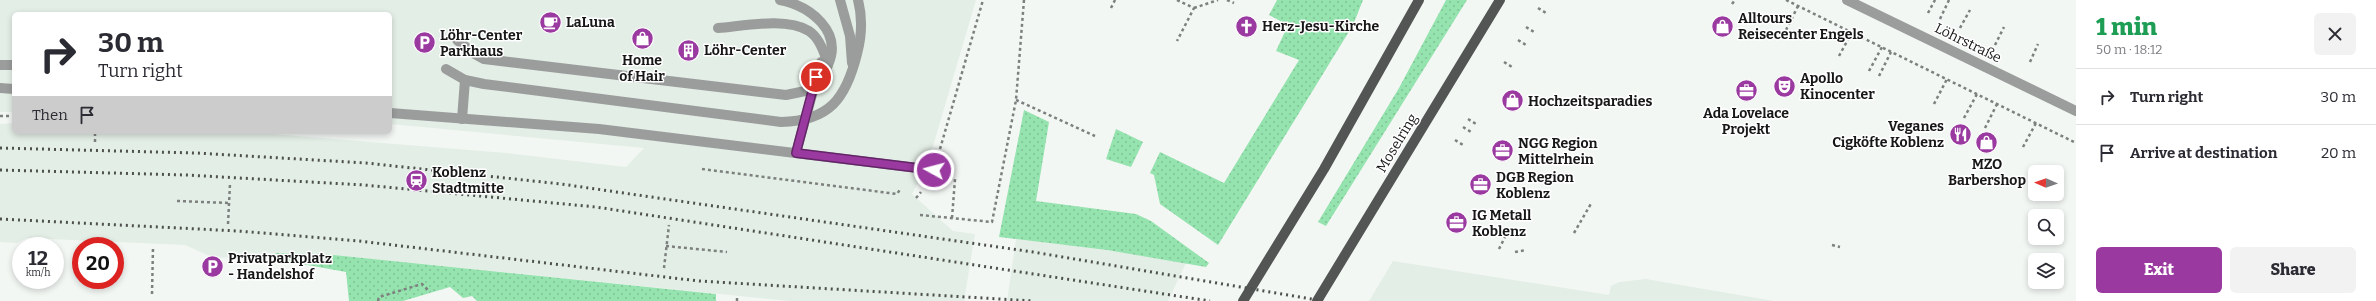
<!DOCTYPE html>
<meta charset="utf-8">
<style>
:root{--surface:#fff;--page:#f2f2f3;--text:#2b2b33;--muted:#7c7c81;--line:#e1e1e2;--accent:#9a39a0}
body{margin:0;font-family:Bitter,serif;background:var(--page);color:var(--text);height:100vh;display:flex;flex-direction:column;font-size:15px;white-space:nowrap}
*{box-sizing:border-box;margin:0}
p{font-size:13px;color:var(--muted)}
.icon{flex:none;width:22px;height:22px;fill:none;stroke:currentColor;stroke-width:2;stroke-linecap:round;stroke-linejoin:round}
.map{position:relative;flex:1;overflow:hidden}
.drawer{display:flex;flex-direction:column;background:var(--surface);width:300px}
.drawer>*{flex:none}
.guide{position:absolute;left:12px;top:12px;width:380px;height:122px;border-radius:6px;box-shadow:0 2px 6px #0003;background:#fff;color:var(--text);overflow:hidden}
.needle{width:26px;rotate:272deg}
.controls{position:absolute;left:2028px;top:165px;display:grid;gap:8px}
.controls a{display:grid;place-items:center;width:36px;height:36px;border-radius:6px;background:var(--surface);box-shadow:0 2px 6px #0003;font-size:20px}
.speed{position:absolute;left:12px;top:237px;display:flex;gap:8px;font-size:20px;font-weight:700;text-align:center}
.speed>*{display:grid;place-content:center;width:52px;height:52px;border-radius:50%;background:var(--surface);box-shadow:0 2px 6px #0003;line-height:1}
.speed small{font-size:10px;font-weight:400}
.speed .limit{border:6px solid #d22;background:#fff;color:#111}
.pin{position:absolute;display:grid;place-items:center;width:34px;height:34px;color:#fff;margin:-17px;border:2px solid #fff;border-radius:50%;box-shadow:0 1px 4px #0007}
.me{position:absolute;width:44px;margin:-22px;rotate:277deg;stroke-linejoin:round;filter:drop-shadow(0 0 3px #0008)}
.turn{display:flex;align-items:center;gap:14px;height:84px;padding:0 20px;font-size:18px}
.turn .icon{width:52px;height:52px;stroke-width:2.5}
.turn b{display:block;font-size:28px;line-height:34px}
.then{display:flex;align-items:center;height:38px;padding:0 20px;background:#0003;gap:8px;font-size:15px}
.round{display:grid;place-items:center;flex:none;width:42px;height:42px;border-radius:6px;background:var(--page)}
.summary{display:flex;align-items:center;justify-content:space-between;height:68px;padding:0 20px}
h1{font-size:24px;font-weight:800;line-height:30px;color:#1e9e55}
.action{display:flex;gap:8px;margin-top:auto;padding:8px 20px}
.action a{flex:1;height:46px;border-radius:6px;background:var(--accent);color:#fff;font-size:16px;font-weight:800;line-height:46px;text-align:center}
.action a+a{background:var(--page);color:var(--text)}
ul{padding:0;list-style:none}
li{display:flex;align-items:center;gap:12px;height:56px;padding:0 20px;border-top:1px solid var(--line)}
li div{flex:1}
li b{display:block;font-size:15px}
li em{font-style:normal}
main{display:flex;flex:1;min-height:0}
.map>svg:first-child{display:block}
.built{fill:#e3eee6}
.green{fill:url(#green-dots)}
.lines{fill:none;stroke-linecap:round;stroke-linejoin:round}
.path{stroke:#7d807e;stroke-width:2.5;stroke-dasharray:3 3;stroke-linecap:butt}
.lane{stroke:#9b9d9c;stroke-width:10}
.street{stroke:#9b9d9c;stroke-width:10}
.primary{stroke:#525553;stroke-width:10}
.rail{stroke:#4e504e;stroke-width:3;stroke-dasharray:2 4;stroke-linecap:butt}
.route-casing{stroke:#642568;stroke-width:10}
.route{stroke:#9a39a0;stroke-width:7}
.labels{text-anchor:middle;dominant-baseline:central;stroke-width:3;stroke-linejoin:round;paint-order:stroke}
.poi-label{font-size:14px;font-weight:bold;fill:#161716;stroke:#fff;text-anchor:start}
.street-label{font-size:14px;fill:#161716;stroke:#fff}
</style>
<main>
<div class="map">
<svg width="2076" height="301" viewBox="0 0 2076 301">
<defs>
<pattern id="green-dots" width="8" height="8" patternUnits="userSpaceOnUse"><rect width="8" height="8" fill="#95e3ae"/><path d="M2 2h.1M6 6h.1" fill="none" stroke="#80c295" stroke-width="1.8" stroke-linecap="round"/></pattern>
</defs>
<rect width="100%" height="100%" fill="#f3f7f4"/>
<g class="built">
<path d="M0,0h976l-48,163 -16,31 41,37 22,3 -11,67h-175l-465,-47 -48,-1 -2,6 -18,-3 -42,2 -29,-13 -159,-7 -9,5 -17,-1v-118l14,-1v9h235l257,21 120,14 18,-19 -254,-24v-110h-376v98h-14z"/>
<path d="M1016,239l91,11 79,13 -18,38h-161z"/>
<path d="M1393,261l216,34 2,-9 8,-4 27,-3 128,22h-405z"/>
</g>
<g class="green">
<path d="M1277,0h86l-10,25 -135,220 -58,-41 -6,-29 -4,-2 10,-21 64,31 75,-123 -23,-9 12,-26 -19,-10z"/>
<path d="M1446,0h21l-141,226 -8,-4 81,-134z"/>
<path d="M1024,110l25,12 -13,79 100,13 15,7 58,42 -3,4 -99,-17 -108,-13z"/>
<path d="M1116,129l27,13 -12,25 -25,-8z"/>
<path d="M276,253l48,1 392,40v7h-239l-5,-5 -9,2 -13,-11 -47,14h-54l-3,-29 -72,-13z"/>
</g>
<g class="lines">
<g class="path">
<path d="M1177,0l17,8 -17,33"/>
<path d="M1227,0l7,3"/>
<path d="M1786,0l290,143"/>
<path d="M1732,4l3,-4"/>
<path d="M1111,8l4,-8"/>
<path d="M1194,8l24,-8"/>
<path d="M1538,8l8,5"/>
<path d="M1928,13l7,-13"/>
<path d="M1940,19l9,-19"/>
<path d="M1526,27l8,5"/>
<path d="M1960,28l10,-18"/>
<path d="M1786,30l12,-24"/>
<path d="M1518,40l8,5"/>
<path d="M1995,45l9,-18"/>
<path d="M1839,56l12,-22"/>
<path d="M1504,62l8,5"/>
<path d="M2030,62l8,-18"/>
<path d="M1869,71l13,-24"/>
<path d="M1879,76l12,-24"/>
<path d="M1016,100l79,36"/>
<path d="M1934,104l13,-25"/>
<path d="M0,116h14"/>
<path d="M1964,118l13,-24"/>
<path d="M1468,119l8,5"/>
<path d="M1463,127l8,5"/>
<path d="M1985,128l12,-24"/>
<path d="M1455,140l8,5"/>
<path d="M95,142v-10"/>
<path d="M2023,147l13,-24"/>
<path d="M940,149l43,-149"/>
<path d="M702,169l195,25 4,-6"/>
<path d="M916,198l5,-6"/>
<path d="M177,201l52,2"/>
<path d="M920,215l72,7 24,-122 8,-100"/>
<path d="M952,218l3,-39"/>
<path d="M228,224l2,-40"/>
<path d="M1574,233l18,-31"/>
<path d="M1832,245l8,2"/>
<path d="M666,246l61,6"/>
<path d="M1499,249l6,-12"/>
<path d="M1515,252l11,-2"/>
<path d="M664,268l5,-43"/>
<path d="M152,294l1,-46"/>
<path d="M378,301l1,-4 43,-13 8,8"/>
<path d="M737,301v-4"/>
</g>
<g class="lane">
<path d="M840,0l10,36 2,27"/>
<path d="M718,28c26,-2 68,-11 91,3 11,7 16,23 19,34"/>
<path d="M457,40l16,13 11,6 302,36 24,-5c6,-8 15,-17 18,-25 15,-34 -18,-59 -48,-65"/>
<path d="M0,65h14"/>
<path d="M446,69l19,11 19,4 297,38c49,-1 65,-24 76,-68 5,-19 6,-35 1,-54"/>
<path d="M0,88l14,1"/>
<path d="M390,113l209,16 335,41"/>
<path d="M462,119l3,-39"/>
<path d="M796,153l25,-91"/>
</g>
<path class="street" d="M1847,0l229,111"/>
<g class="primary">
<path d="M1243,301l81,-132 95,-169"/>
<path d="M1317,301l183,-301"/>
</g>
<g class="rail">
<path d="M0,148l196,5 170,10 195,21 472,68 290,49"/>
<path d="M0,170l186,5 178,10 232,22 614,94"/>
<path d="M0,219l238,12 121,10 340,40 334,20"/>
</g>
</g>
<g class="lines">
<defs>
<path id="route" d="M816,77l-20,76 138,17"/>
</defs>
<use href="#route" class="route-casing"/>
<use href="#route" class="route"/>
</g>
<defs>
<symbol id="cafe-disc" viewBox="-11 -11 22 22"><circle r="9.5" fill="#9a39a0" stroke="#fff"/><path d="M-5.5-4.5H6V0H3Q3 3.5 0 3.5H-2.5Q-5.5 3.5-5.5 0ZM3-3.2v2h1.7v-2ZM-6 4.5H4V6H-6Z" fill="#fff"/></symbol>
<symbol id="church-disc" viewBox="-11 -11 22 22"><circle r="9.5" fill="#9a39a0" stroke="#fff"/><path d="M-1.2-6h2.4v3.5h3.3v2.4h-3.3V6h-2.4V-.1h-3.3v-2.4h3.3Z" fill="#fff"/></symbol>
<symbol id="shop-disc" viewBox="-11 -11 22 22"><circle r="9.5" fill="#9a39a0" stroke="#fff"/><path d="M-5-2.5h2.3a2.7 3.5 0 0 1 5.4 0H5L5.5 6h-11ZM-1.5-2.5h3a1.5 2.3 0 0 0-3 0Z" fill="#fff"/></symbol>
<symbol id="parking-disc" viewBox="-11 -11 22 22"><circle r="9.5" fill="#9a39a0" stroke="#fff"/><path d="M-3.5-5.5H1a3.5 3.5 0 0 1 0 7H-1V5.5H-3.5ZM-1-3.4V-.6H.8a1.4 1.4 0 0 0 0-2.8Z" fill="#fff"/></symbol>
<symbol id="building-disc" viewBox="-11 -11 22 22"><circle r="9.5" fill="#9a39a0" stroke="#fff"/><path d="M-4-6H4V6H1V3H-1V6H-4ZM-2.5-4.3h1.7v1.8h-1.7ZM.8-4.3h1.7v1.8H.8ZM-2.5-1h1.7V.8h-1.7ZM.8-1h1.7V.8H.8Z" fill="#fff"/></symbol>
<symbol id="theatre-disc" viewBox="-11 -11 22 22"><circle r="9.5" fill="#9a39a0" stroke="#fff"/><path d="M-5-5.5Q0-4 5-5.5V0Q5 5 0 6Q-5 5-5 0ZM-3.3-2.5H-1v1.5H-3.3ZM1-2.5H3.3v1.5H1ZM-2.8 1Q0 5.5 2.8 1Z" fill="#fff"/></symbol>
<symbol id="office-disc" viewBox="-11 -11 22 22"><circle r="9.5" fill="#9a39a0" stroke="#fff"/><path d="M-6-3h4V-5.5h4V-3h4V5H-6ZM-1-4.5V-3h2v-1.5ZM-6 0V1H6V0Z" fill="#fff"/></symbol>
<symbol id="restaurant-disc" viewBox="-11 -11 22 22"><circle r="9.5" fill="#9a39a0" stroke="#fff"/><path d="M-5-6h1v4h1v-4h1v4h1v-4h1v5L-1.5 .5V6h-2V.5L-5-1ZM5-6V6H3V1.5H1.5Q1.5-4 5-6Z" fill="#fff"/></symbol>
<symbol id="station-disc" viewBox="-11 -11 22 22"><circle r="9.5" fill="#9a39a0" stroke="#fff"/><path d="M-3-6H3Q5-6 5-4V2Q5 4 3 4L4.5 6H3L1.5 4h-3L-3 6H-4.5L-3 4Q-5 4-5 2V-4Q-5-6-3-6ZM-3.5-4v3h7v-3ZM-3.5 1v1.5H-2V1ZM2 1v1.5H3.5V1Z" fill="#fff"/></symbol>
</defs>
<g fill-rule="evenodd">
<use href="#cafe-disc" x="538" y="10" width="25" height="25"/>
<use href="#church-disc" x="1234" y="14" width="25" height="25"/>
<use href="#shop-disc" x="1710" y="14" width="25" height="25"/>
<use href="#shop-disc" x="630" y="26" width="25" height="25"/>
<use href="#parking-disc" x="412" y="30" width="25" height="25"/>
<use href="#building-disc" x="676" y="38" width="25" height="25"/>
<use href="#theatre-disc" x="1772" y="74" width="25" height="25"/>
<use href="#office-disc" x="1734" y="78" width="25" height="25"/>
<use href="#shop-disc" x="1500" y="88" width="25" height="25"/>
<use href="#restaurant-disc" x="1948" y="122" width="25" height="25"/>
<use href="#shop-disc" x="1974" y="130" width="25" height="25"/>
<use href="#office-disc" x="1490" y="138" width="25" height="25"/>
<use href="#station-disc" x="404" y="168" width="25" height="25"/>
<use href="#office-disc" x="1468" y="172" width="25" height="25"/>
<use href="#office-disc" x="1444" y="210" width="25" height="25"/>
<use href="#parking-disc" x="200" y="254" width="25" height="25"/>
</g>
<g class="labels">
<g class="poi-label">
<text x="1738" y="18">Alltours<tspan x="1738" dy="16">Reisecenter Engels</tspan></text>
<text x="566" y="22">LaLuna</text>
<text x="1262" y="26">Herz-Jesu-Kirche</text>
<text x="440" y="35">Löhr-Center<tspan x="440" dy="16">Parkhaus</tspan></text>
<text x="704" y="50">Löhr-Center</text>
<text x="642" y="60" text-anchor="middle">Home<tspan x="642" dy="16">of Hair</tspan></text>
<text x="1800" y="78">Apollo<tspan x="1800" dy="16">Kinocenter</tspan></text>
<text x="1528" y="101">Hochzeitsparadies</text>
<text x="1746" y="113" text-anchor="middle">Ada Lovelace<tspan x="1746" dy="16">Projekt</tspan></text>
<text x="1944" y="126" text-anchor="end">Veganes<tspan x="1944" dy="16">Cigköfte Koblenz</tspan></text>
<text x="1518" y="143">NGG Region<tspan x="1518" dy="16">Mittelrhein</tspan></text>
<text x="1987" y="164" text-anchor="middle">MZO<tspan x="1987" dy="16">Barbershop</tspan></text>
<text x="432" y="172">Koblenz<tspan x="432" dy="16">Stadtmitte</tspan></text>
<text x="1496" y="177">DGB Region<tspan x="1496" dy="16">Koblenz</tspan></text>
<text x="1472" y="215">IG Metall<tspan x="1472" dy="16">Koblenz</tspan></text>
<text x="228" y="258">Privatparkplatz<tspan x="228" dy="16">- Handelshof</tspan></text>
</g>
<g class="street-label">
<text transform="translate(1968 43) rotate(26)">Löhrstraße</text>
<text transform="translate(1397 143) rotate(-59)">Moselring</text>
</g>
</g>
</svg>
<div class="controls">
<a><svg class="needle" viewBox="-14 -14 28 28"><path d="M0-13l5 13h-10z" fill="#e53935"/><path d="M0 13l5-13h-10z" fill="#7c7c81"/></svg></a>
<a><svg class="icon" aria-label="search" viewBox="0 0 24 24"><circle cx="10" cy="10" r="6"/><path d="M15 15l6 6"/></svg></a>
<a><svg class="icon" aria-label="layers" viewBox="0 0 24 24"><path d="M12 4l9 5-9 5-9-5zM3 14l9 5 9-5"/></svg></a>
</div>
<div class="speed"><div>12<small>km/h</small></div><div class="limit">20</div></div>
<div class="pin" style="left:816px;top:77px;background:#d93025"><svg class="icon" aria-label="arrive" viewBox="0 0 24 24"><path d="M6 21V4h12l-3 4 3 4H6"/></svg></div>
<svg class="me" style="left:934px;top:170px" viewBox="-20 -20 40 40"><circle r="17" fill="#9a39a0" stroke="#fff" stroke-width="3"/><path d="M0-11L8 9 0 5-8 9z" fill="#fff"/></svg>
<div class="guide">
<div class="turn"><svg class="icon" aria-label="right" viewBox="0 0 24 24"><path d="M7 20v-9h11M14 6l5 5-5 5"/></svg><div><b>30 m</b>Turn right</div></div>
<div class="then">Then<svg class="icon" aria-label="arrive" viewBox="0 0 24 24"><path d="M6 21V4h12l-3 4 3 4H6"/></svg></div>
</div>
</div>
<section class="drawer">
<div class="summary"><div><h1>1 min</h1><p>50 m · 18:12</p></div><a class="round"><svg class="icon" aria-label="close" viewBox="0 0 24 24"><path d="M6 6l12 12M18 6L6 18"/></svg></a></div>
<ul>
<li><svg class="icon" aria-label="right" viewBox="0 0 24 24"><path d="M7 20v-9h11M14 6l5 5-5 5"/></svg><div><b>Turn right</b></div><em>30 m</em></li>
<li><svg class="icon" aria-label="arrive" viewBox="0 0 24 24"><path d="M6 21V4h12l-3 4 3 4H6"/></svg><div><b>Arrive at destination</b></div><em>20 m</em></li>
</ul>
<div class="action"><a>Exit</a><a>Share</a></div>
</section>
</main>
